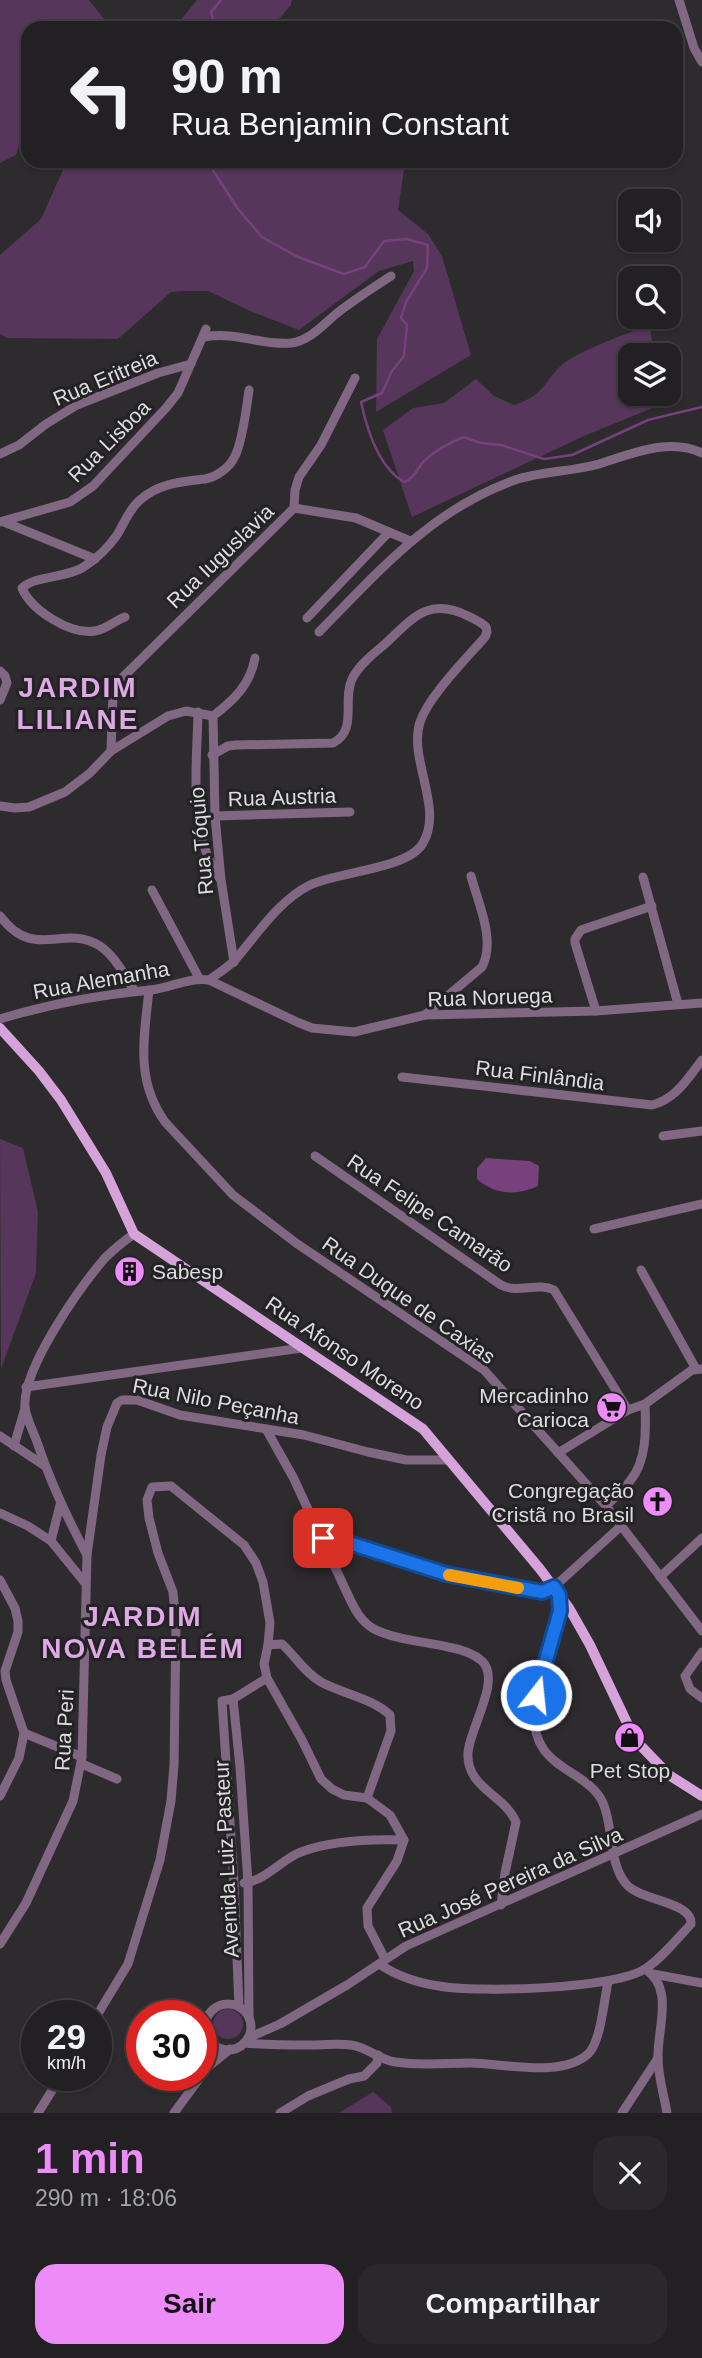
<!DOCTYPE html>
<html lang="pt">
<meta charset="utf-8">
<style>
:root{--surface:#222022;--page:#2a282a;--text:#f1f3f6;--muted:#a2a3a5;--line:#3f3e40;--accent:#ed8cf9}
body{margin:0;font-family:Arial,sans-serif;background:var(--page);color:var(--text);height:100vh;display:flex;flex-direction:column;font-size:26px;white-space:nowrap}
*{box-sizing:border-box;margin:0}
p{font-size:23px;color:var(--muted)}
.icon{flex:none;width:38px;height:38px;fill:none;stroke:currentColor;stroke-width:2;stroke-linecap:round;stroke-linejoin:round}
.map{position:relative;height:2113px;overflow:hidden}
.panel{display:flex;flex-direction:column;background:var(--surface);flex:1}
.panel>*{flex:none}
.top-card{position:absolute;left:21px;top:21px;width:662px;height:147px;border-radius:21px;box-shadow:0 2px 5px #0004,0 0 0 2px var(--line);background:#222022;color:var(--text);overflow:hidden}
.tools{position:absolute;left:618px;top:189px;display:grid;gap:14px}
.tools a{display:grid;place-items:center;width:63px;height:63px;border-radius:14px;background:var(--surface);box-shadow:0 2px 5px #0004,0 0 0 2px var(--line);font-size:35px}
.speed{position:absolute;left:21px;top:2000px;display:flex;gap:14px;font-size:35px;font-weight:700;text-align:center}
.speed>*{display:grid;place-content:center;width:91px;height:91px;border-radius:50%;background:var(--surface);box-shadow:0 2px 5px #0004,0 0 0 2px var(--line);line-height:1}
.speed small{font-size:18px;font-weight:400}
.speed .limit{border:10px solid #d22;background:#fff;color:#111}
.pin{position:absolute;display:grid;place-items:center;width:60px;height:60px;color:#fff;margin:-30px;border-radius:14px;box-shadow:0 4px 10px #0006}
.me{position:absolute;width:77px;margin:-38px;rotate:16deg;stroke-linejoin:round;filter:drop-shadow(0 0 5px #0008)}
.turn{display:flex;align-items:center;gap:24px;height:147px;padding:0 35px;font-size:32px}
.turn .icon{width:91px;height:91px;stroke-width:2.5}
.turn b{display:block;font-size:49px;line-height:60px}
.round{display:grid;place-items:center;flex:none;width:74px;height:74px;border-radius:21px;background:var(--page)}
.headline{display:flex;align-items:center;justify-content:space-between;height:119px;padding:0 35px}
h1{font-size:42px;font-weight:600;line-height:52px;color:var(--accent)}
.primary-button{display:flex;gap:14px;margin-top:auto;padding:14px 35px}
.primary-button a{flex:1;height:80px;border-radius:21px;background:var(--accent);color:#111;font-size:28px;font-weight:600;line-height:80px;text-align:center}
.primary-button a+a{background:var(--page);color:var(--text)}
.map>svg:first-child{display:block}
.green{fill:#56365a}
.water{fill:#76417c}
.lines{fill:none;stroke-linecap:round;stroke-linejoin:round}
.stream{stroke:#76417c;stroke-width:2.5}
.minor{stroke:#806883;stroke-width:9}
.major{stroke:#d5a3da;stroke-width:10}
.route-casing{stroke:#114b97;stroke-width:18}
.route{stroke:#1a73e8;stroke-width:12}
.slow{stroke:#f59e0b;stroke-width:12}
.labels{text-anchor:middle;dominant-baseline:central;stroke-width:6;stroke-linejoin:round;paint-order:stroke}
.street-label{font-size:21px;fill:#dedcde;stroke:#232224}
.poi-label{font-size:21px;fill:#dedcde;stroke:#232224;text-anchor:end}
.district-label{font-size:28px;font-weight:bold;letter-spacing:2px;fill:#dea9e4;stroke:#232224}
</style>
<div class="map">
<svg width="702" height="2113" viewBox="0 0 702 2113">
<rect width="100%" height="100%" fill="#2d2b2d"/>
<g class="green">
<path d="M0,0h89l21,27 -82,1v85l-12,42 -16,8z"/>
<path d="M197,0h95l-1,5 -20,23h-97z"/>
<path d="M67,161h353l-16,9 -6,40 30,24 14,22 29,99 -95,57 1,-73 37,-68 -1,-10 -34,10 -80,59 -49,-19 -42,-20h-25l-12,1 -53,47 -111,-1 -7,-4v-79l41,-36z"/>
<path d="M649,325l6,30h-25v39h33l2,9 -81,33 -172,81 -29,-87 30,-22 31,-5 32,-24 18,17 20,9c33,-11 28,-23 49,-41 17,-14 64,-30 86,-39z"/>
<path d="M0,1139l23,9 15,64 -2,61 -35,96z"/>
<circle cx="228" cy="2024" r="15"/>
<path d="M373,2092l18,15 1,6h-53z"/>
</g>
<path class="water" d="M486,1158l44,3 9,5 -1,20c-21,10 -43,9 -61,-7v-11z"/>
<g class="lines">
<g class="stream">
<path d="M215,28l-4,-16 10,-12"/>
<path d="M207,161l31,48 24,28 36,20 46,17 21,-7 19,-26 23,-2 21,6 -1,23 -21,34 -5,16 6,7 -3,31 -12,15 -10,22 -21,9c6,28 17,65 43,80 11,-4 13,-13 20,-21 11,-11 25,-18 40,-24l17,6 20,2 43,14 28,-4 76,-35 54,-13"/>
</g>
<g class="minor">
<path d="M679,0l15,48 8,14"/>
<path d="M204,337c34,-6 57,9 87,6 21,-3 34,-21 50,-33 16,-12 33,-23 50,-34"/>
<path d="M0,454l19,-9 27,-21 31,-19 81,-32 33,-9"/>
<path d="M294,508l62,10 54,23"/>
<path d="M0,522l70,-20 23,-16 73,-78 12,-15 28,-64"/>
<path d="M4,522l91,37"/>
<path d="M125,617c-11,4 -18,12 -30,14 -25,4 -64,-21 -73,-43 12,-12 43,-10 60,-20 13,-8 26,-20 35,-33 7,-11 12,-26 23,-35 19,-17 41,-18 65,-21 11,-2 24,-11 29,-21 8,-13 13,-53 15,-68"/>
<path d="M307,618l82,-86"/>
<path d="M319,632c60,-61 112,-122 196,-152 26,-9 56,-8 84,-16 32,-10 71,-27 103,-11"/>
<path d="M0,671l5,5 2,7 -7,17"/>
<path d="M198,712c-1,55 -11,120 22,167"/>
<path d="M111,751l2,-57 4,-11 177,-175 1,-18 4,-13 22,-32 34,-67"/>
<path d="M0,806l15,2 14,-1 36,-15 25,-19 21,-22 57,-35 18,-5 27,5"/>
<path d="M215,816l135,-4"/>
<path d="M643,877l35,127"/>
<path d="M152,890l47,88"/>
<path d="M0,916c35,46 62,7 100,30 15,10 25,30 34,44"/>
<path d="M234,962l-13,-82 -6,-64 -2,-100c21,-16 37,-31 42,-58"/>
<path d="M209,980c8,-6 18,-12 25,-19 22,-25 45,-61 76,-76 26,-13 99,-16 113,-42 21,-35 -15,-84 -3,-121 9,-26 46,-63 65,-85l2,-5 -1,-5c-5,-5 -12,-8 -18,-11 -40,-20 -56,3 -83,28 -12,10 -26,21 -33,35 -10,22 6,51 -19,64l-97,2 -8,1 -16,9"/>
<path d="M149,990c-5,48 -14,90 16,132l68,73 63,48 188,127 122,136 96,125"/>
<path d="M596,1011l-21,-68v-4l6,-9 71,-24"/>
<path d="M425,1015l57,-48c14,-27 -4,-64 -11,-91"/>
<path d="M0,1019c49,-15 99,-24 150,-29 20,-2 39,-13 59,-10l88,42 15,6 42,4 71,-17 171,-4 106,-8"/>
<path d="M402,1077l250,28c24,-6 36,-27 50,-45"/>
<path d="M663,1136l39,-5"/>
<path d="M315,1156l186,129c17,9 36,-3 53,5l74,120"/>
<path d="M594,1229l108,-25"/>
<path d="M641,1270l55,99"/>
<path d="M26,1387l276,-39"/>
<path d="M266,1429l27,48 55,118c6,13 13,27 26,34 19,10 52,13 74,18 11,2 25,6 34,14 20,19 -13,68 -14,92 -2,35 37,42 48,69l-11,51 -4,32"/>
<path d="M0,1436l45,30"/>
<path d="M14,1446l11,-38"/>
<path d="M558,1453l70,-43 17,-6 47,-34 10,-1"/>
<path d="M606,1506c8,-8 17,-16 24,-25 17,-20 16,-52 15,-77"/>
<path d="M0,1513l28,13 23,15 34,42"/>
<path d="M323,1538l26,5 97,31 96,18 12,-5 66,-60"/>
<path d="M51,1541l9,-36"/>
<path d="M87,1555c-21,-39 -36,-71 -50,-113 -4,-11 -11,-24 -12,-35 -3,-38 55,-120 80,-149 9,-9 19,-17 29,-24"/>
<path d="M660,1577l42,-39"/>
<path d="M0,1580l15,28 3,13v11l-13,39 1,9 18,53 -5,25 -19,38"/>
<path d="M268,1645l14,-1c14,13 22,28 39,38 22,12 51,16 69,33l1,16 -24,67"/>
<path d="M702,1652l-17,24 5,13 12,9"/>
<path d="M233,1699l7,68 8,116 1,135"/>
<path d="M24,1733l58,24"/>
<path d="M82,1764l35,15"/>
<path d="M367,1798l23,17 14,25 -7,21 -30,47 1,18 17,33"/>
<path d="M244,1883c21,-2 38,-24 57,-31 31,-12 70,-13 103,-12"/>
<path d="M0,1944l26,-41 47,-102 9,-44 5,-202 14,-100 6,-28 10,-24 5,-3h15l43,15 124,20 64,17 38,8h42"/>
<path d="M379,1964c18,12 39,19 60,22 39,7 174,3 206,-17 17,-11 32,-30 46,-45 2,-22 -49,-23 -64,-39 -19,-21 -13,-57 -24,-82 -10,-24 -44,-32 -59,-53 -24,-35 -1,-82 10,-118 4,-13 8,-24 6,-37"/>
<path d="M645,1969c30,19 12,60 13,89 0,18 6,37 9,55"/>
<path d="M653,1974l49,9"/>
<circle cx="228" cy="2027" r="23"/>
<path d="M239,2007l-5,-124 -12,-182 11,-2 34,-21"/>
<path d="M96,2017l32,-53 32,-104 11,-59 3,-36 2,-141 -3,-32 -15,-39 -9,-35 -2,-18 5,-13 19,-1 73,59 12,18 7,19 7,41 -2,22 -4,19 3,14 35,62 19,39 11,10 12,6 23,3"/>
<path d="M248,2038l32,-14 67,-39 59,-39 296,-132"/>
<path d="M244,2043c23,2 46,2 69,2 12,0 26,-2 38,0 16,2 29,15 44,17 25,4 50,1 75,1 33,0 92,16 119,-10 12,-13 15,-53 19,-71"/>
<path d="M207,2068l5,-25"/>
<path d="M38,2113l23,-37"/>
<path d="M174,2113l33,-45 23,-19"/>
<path d="M280,2113l28,-17 41,-17 15,-3 13,-13 1,-8"/>
<path d="M622,2113l36,-55"/>
</g>
<path class="major" d="M0,1028l39,43 22,29 45,73 28,61 289,195 117,140 29,39 21,37 38,80 12,20 29,30 33,21"/>
</g>
<g class="lines">
<defs>
<path id="route" d="M323,1538l26,5 97,31 96,18 12,-5 5,8 1,16 -24,84"/>
</defs>
<use href="#route" class="route-casing"/>
<use href="#route" class="route"/>
<path class="slow" d="M449,1575l69,13"/>
</g>
<defs>
<symbol id="building-disc" viewBox="-11 -11 22 22"><circle r="9.5" fill="#ed8cf9" stroke="#232224"/><path d="M-4-6H4V6H1V3H-1V6H-4ZM-2.5-4.3h1.7v1.8h-1.7ZM.8-4.3h1.7v1.8H.8ZM-2.5-1h1.7V.8h-1.7ZM.8-1h1.7V.8H.8Z" fill="#111"/></symbol>
<symbol id="supermarket-disc" viewBox="-11 -11 22 22"><circle r="9.5" fill="#ed8cf9" stroke="#232224"/><path d="M-6-5.5h2.5l.6 2H6L4.5 2H-2.5L-4.4-4H-6ZM-1.5 3.2a1.3 1.3 0 1 0 .1 0ZM3 3.2a1.3 1.3 0 1 0 .1 0Z" fill="#111"/></symbol>
<symbol id="church-disc" viewBox="-11 -11 22 22"><circle r="9.5" fill="#ed8cf9" stroke="#232224"/><path d="M-1.2-6h2.4v3.5h3.3v2.4h-3.3V6h-2.4V-.1h-3.3v-2.4h3.3Z" fill="#111"/></symbol>
<symbol id="shop-disc" viewBox="-11 -11 22 22"><circle r="9.5" fill="#ed8cf9" stroke="#232224"/><path d="M-5-2.5h2.3a2.7 3.5 0 0 1 5.4 0H5L5.5 6h-11ZM-1.5-2.5h3a1.5 2.3 0 0 0-3 0Z" fill="#111"/></symbol>
</defs>
<g fill-rule="evenodd">
<use href="#building-disc" x="112" y="1254" width="35" height="35"/>
<use href="#supermarket-disc" x="594" y="1390" width="35" height="35"/>
<use href="#church-disc" x="640" y="1484" width="35" height="35"/>
<use href="#shop-disc" x="612" y="1720" width="35" height="35"/>
</g>
<g class="labels">
<g class="street-label">
<text transform="translate(105 378) rotate(-23)">Rua Eritreia</text>
<text transform="translate(109 441) rotate(-45)">Rua Lisboa</text>
<text transform="translate(220 556) rotate(-44)">Rua Iuguslavia</text>
<text transform="translate(282 797) rotate(-2)">Rua Austria</text>
<text transform="translate(201 841) rotate(-95)">Rua Tóquio</text>
<text transform="translate(101 980) rotate(-10)">Rua Alemanha</text>
<text transform="translate(490 997) rotate(-2)">Rua Noruega</text>
<text transform="translate(540 1075) rotate(7)">Rua Finlândia</text>
<text transform="translate(430 1213) rotate(34)">Rua Felipe Camarão</text>
<text transform="translate(409 1300) rotate(35)">Rua Duque de Caxias</text>
<text transform="translate(345 1353) rotate(34)">Rua Afonso Moreno</text>
<text transform="translate(216 1401) rotate(11)">Rua Nilo Peçanha</text>
<text transform="translate(64 1730) rotate(-87)">Rua Peri</text>
<text transform="translate(226 1859) rotate(-93)">Avenida Luiz Pasteur</text>
<text transform="translate(510 1882) rotate(-24)">Rua José Pereira da Silva</text>
</g>
<g class="poi-label">
<text x="152" y="1271" text-anchor="start">Sabesp</text>
<text x="589" y="1395">Mercadinho<tspan x="589" dy="24">Carioca</tspan></text>
<text x="634" y="1490">Congregação<tspan x="634" dy="24">Cristã no Brasil</tspan></text>
<text x="630" y="1770" text-anchor="middle">Pet Stop</text>
</g>
<g class="district-label">
<text x="78" y="687">JARDIM<tspan x="78" dy="32">LILIANE</tspan></text>
<text x="143" y="1616">JARDIM<tspan x="143" dy="32">NOVA BELÉM</tspan></text>
</g>
</g>
</svg>
<div class="tools">
<a><svg class="icon" aria-label="sound" viewBox="0 0 24 24"><path d="M4 9h4l5-4v14l-5-4H4zM17 9q2 3 0 6"/></svg></a>
<a><svg class="icon" aria-label="search" viewBox="0 0 24 24"><circle cx="10" cy="10" r="6"/><path d="M15 15l6 6"/></svg></a>
<a><svg class="icon" aria-label="layers" viewBox="0 0 24 24"><path d="M12 4l9 5-9 5-9-5zM3 14l9 5 9-5"/></svg></a>
</div>
<div class="speed"><div>29<small>km/h</small></div><div class="limit">30</div></div>
<div class="pin" style="left:323px;top:1538px;background:#d93025"><svg class="icon" aria-label="arrive" viewBox="0 0 24 24"><path d="M6 21V4h12l-3 4 3 4H6"/></svg></div>
<svg class="me" style="left:536px;top:1695px" viewBox="-20 -20 40 40"><circle r="17" fill="#1a73e8" stroke="#fff" stroke-width="3"/><path d="M0-11L8 9 0 5-8 9z" fill="#fff"/></svg>
<div class="top-card">
<div class="turn"><svg class="icon" aria-label="left" viewBox="0 0 24 24"><path d="M17 20v-9H6M10 6l-5 5 5 5"/></svg><div><b>90 m</b>Rua Benjamin Constant</div></div>
</div>
</div>
<section class="panel">
<div class="headline"><div><h1>1 min</h1><p>290 m · 18:06</p></div><a class="round"><svg class="icon" aria-label="close" viewBox="0 0 24 24"><path d="M6 6l12 12M18 6L6 18"/></svg></a></div>
<div class="primary-button"><a>Sair</a><a>Compartilhar</a></div>
</section>
